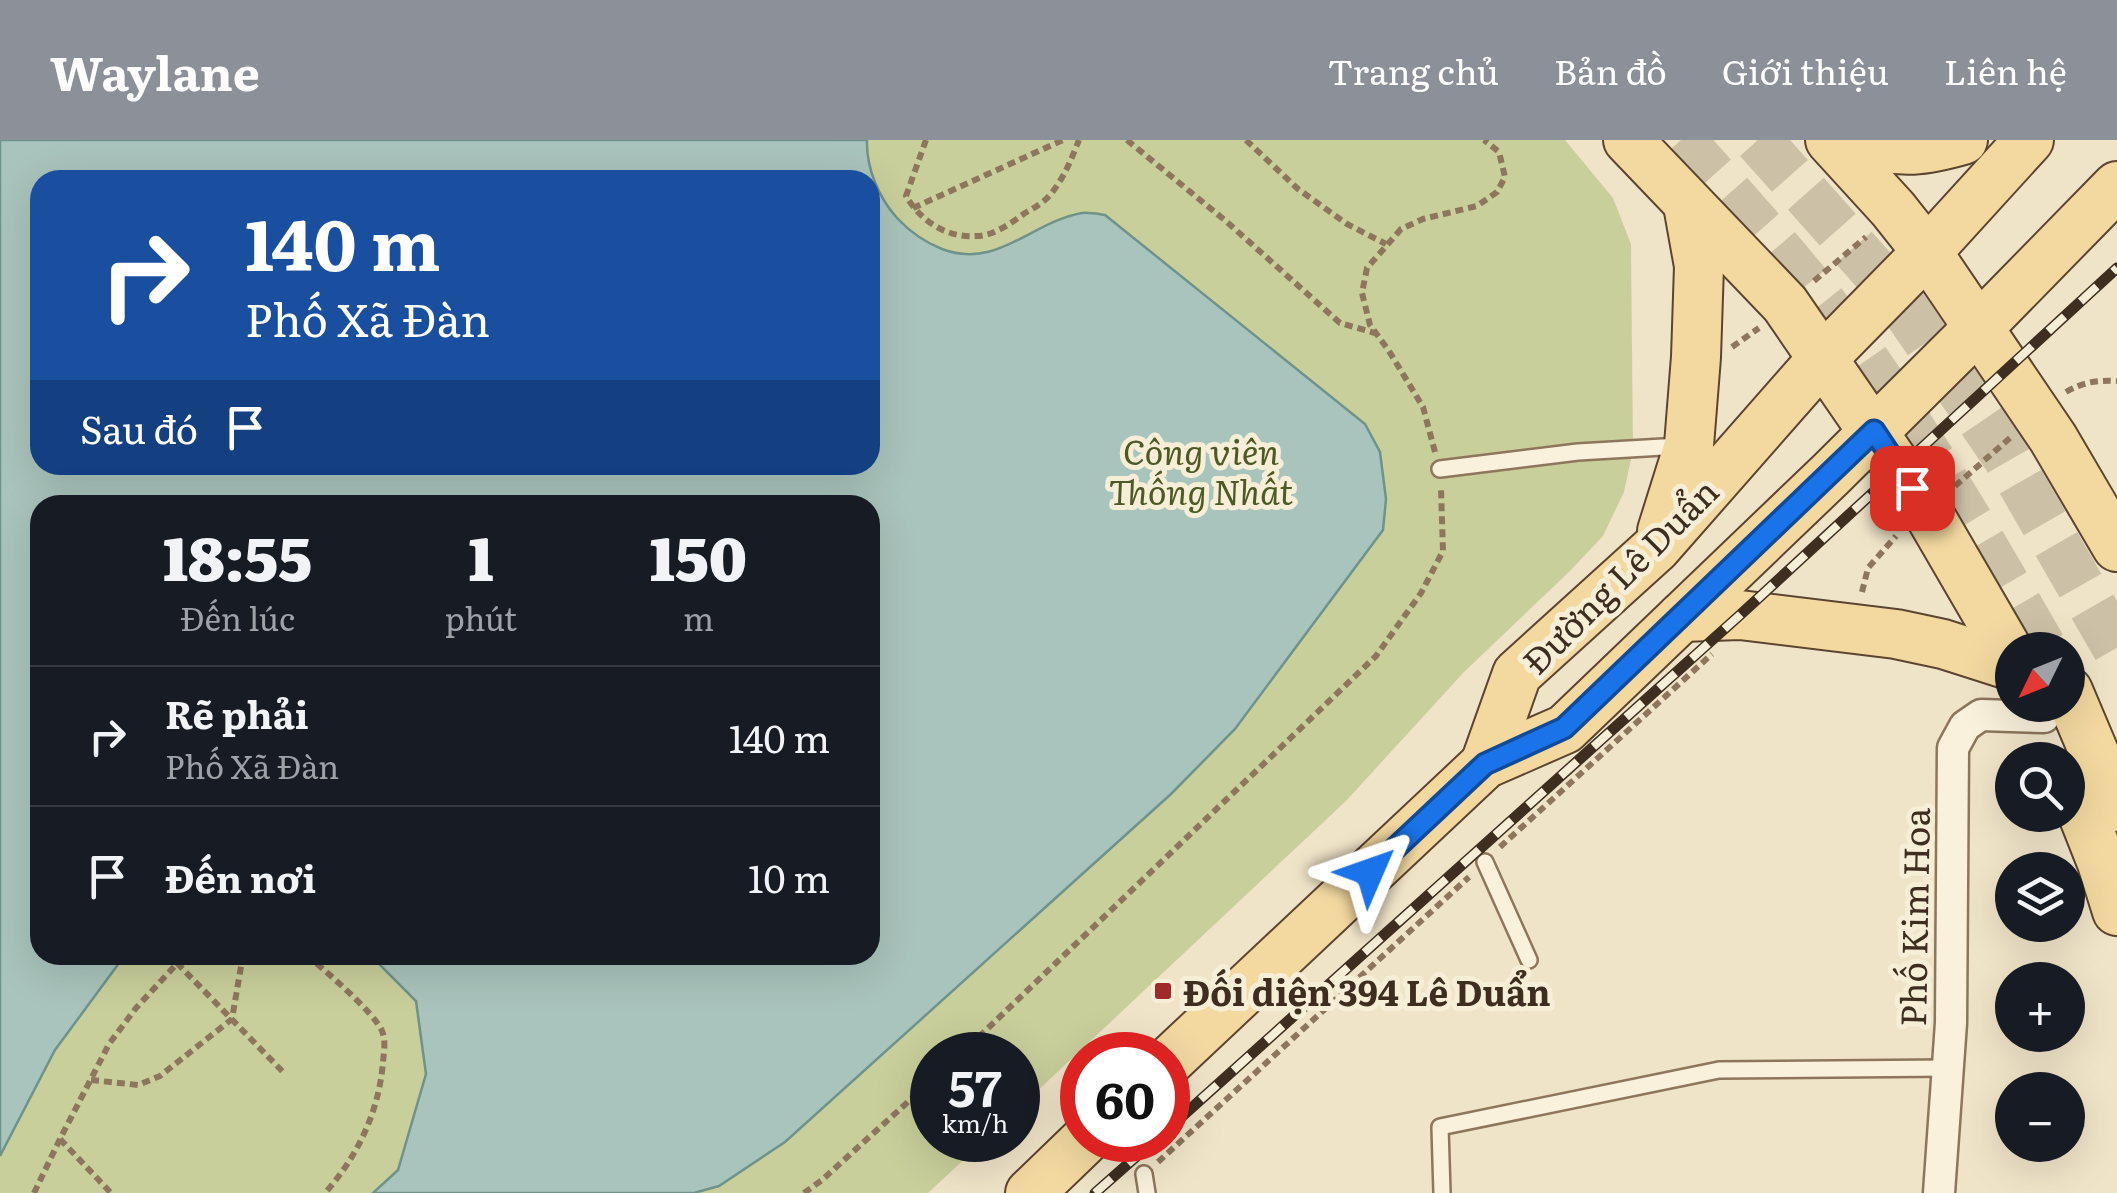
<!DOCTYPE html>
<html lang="vi">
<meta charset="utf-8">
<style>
:root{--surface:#171b24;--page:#242831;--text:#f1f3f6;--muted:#9ea1a6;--line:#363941;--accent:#8c9099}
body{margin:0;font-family:Literata,serif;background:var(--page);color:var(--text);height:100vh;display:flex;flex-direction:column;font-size:38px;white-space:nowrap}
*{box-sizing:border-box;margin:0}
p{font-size:32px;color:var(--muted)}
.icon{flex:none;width:55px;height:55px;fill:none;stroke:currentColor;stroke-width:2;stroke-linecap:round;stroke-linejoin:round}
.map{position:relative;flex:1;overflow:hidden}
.details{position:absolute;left:30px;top:355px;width:850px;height:470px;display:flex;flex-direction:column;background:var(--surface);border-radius:30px;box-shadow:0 10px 40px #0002}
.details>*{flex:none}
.top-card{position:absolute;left:30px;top:30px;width:850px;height:305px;border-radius:30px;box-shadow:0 10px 40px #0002;background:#1a4fa0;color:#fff;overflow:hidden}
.needle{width:65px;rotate:227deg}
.tools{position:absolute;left:1995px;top:492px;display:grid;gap:20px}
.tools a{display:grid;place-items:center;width:90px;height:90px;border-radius:50%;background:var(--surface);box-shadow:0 10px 40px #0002;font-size:50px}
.speed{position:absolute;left:910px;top:892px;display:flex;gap:20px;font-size:50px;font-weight:700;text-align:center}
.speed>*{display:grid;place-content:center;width:130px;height:130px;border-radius:50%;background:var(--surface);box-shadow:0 10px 40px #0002;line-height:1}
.speed small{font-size:25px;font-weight:400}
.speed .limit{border:15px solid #d22;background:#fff;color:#111}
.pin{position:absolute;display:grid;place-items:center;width:85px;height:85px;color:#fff;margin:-42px;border-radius:20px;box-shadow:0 5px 15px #0006}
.me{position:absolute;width:110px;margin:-55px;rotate:47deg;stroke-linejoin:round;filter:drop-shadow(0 0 8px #0008)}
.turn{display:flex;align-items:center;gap:35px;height:210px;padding:0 50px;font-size:45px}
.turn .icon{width:130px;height:130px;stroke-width:2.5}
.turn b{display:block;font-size:70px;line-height:85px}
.then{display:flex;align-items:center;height:95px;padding:0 50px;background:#0003;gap:20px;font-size:38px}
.eta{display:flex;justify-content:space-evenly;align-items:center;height:170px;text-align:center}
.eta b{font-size:60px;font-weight:800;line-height:70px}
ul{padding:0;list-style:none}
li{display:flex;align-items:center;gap:30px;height:140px;padding:0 50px;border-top:2px solid var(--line)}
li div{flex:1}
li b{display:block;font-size:38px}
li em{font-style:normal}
header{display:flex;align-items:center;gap:60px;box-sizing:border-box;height:140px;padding:0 50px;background:var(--accent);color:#fff}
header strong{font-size:48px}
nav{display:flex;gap:55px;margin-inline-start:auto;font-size:35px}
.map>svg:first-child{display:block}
.green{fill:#c9cf9b;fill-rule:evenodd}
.water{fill:#a9c4bc;stroke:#6f938a;stroke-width:2.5;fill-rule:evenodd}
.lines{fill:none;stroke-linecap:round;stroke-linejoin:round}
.primary-tunnel{stroke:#ccc0a6;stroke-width:48;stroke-dasharray:48 24;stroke-linecap:butt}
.service-casing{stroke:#8d765c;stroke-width:20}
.minor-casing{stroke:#8d765c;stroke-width:35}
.primary-casing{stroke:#5b4430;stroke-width:52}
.path{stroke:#8d765c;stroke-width:6;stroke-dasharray:8 5;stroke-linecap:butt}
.service{stroke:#faf1dc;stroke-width:15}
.minor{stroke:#faf1dc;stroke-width:30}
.primary{stroke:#f3d9a0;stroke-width:48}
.rail-casing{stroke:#3d2e20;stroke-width:11}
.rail{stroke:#f7eed8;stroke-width:8;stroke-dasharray:22;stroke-linecap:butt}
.route-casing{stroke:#114b97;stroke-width:25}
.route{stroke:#1a73e8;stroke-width:18}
.poi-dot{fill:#9e2a2b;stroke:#f7eed8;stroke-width:4}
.labels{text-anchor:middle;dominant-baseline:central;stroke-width:10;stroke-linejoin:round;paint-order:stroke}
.park-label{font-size:35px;font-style:italic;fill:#4d5a26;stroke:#f7eed8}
.street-label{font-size:35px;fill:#3d2e20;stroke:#f7eed8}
.poi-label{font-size:35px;font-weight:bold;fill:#3d2e20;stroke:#f7eed8;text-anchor:start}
</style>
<header>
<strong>Waylane</strong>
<nav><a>Trang chủ</a><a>Bản đồ</a><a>Giới thiệu</a><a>Liên hệ</a></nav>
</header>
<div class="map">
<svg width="2117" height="1053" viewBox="0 0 2117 1053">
<rect width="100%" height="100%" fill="#f0e4c8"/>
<path class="green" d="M0,0h1565l48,58 18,46 2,206 -9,42 -21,44 -34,36 -105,100 -118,129 -328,308v-54h-86v85h53l-57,53h-928zM40,40h830v285h-830zM40,365h830v450h-830z"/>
<path class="water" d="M0,0h867c-1,28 12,58 30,78 13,14 27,24 45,31 55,21 89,-27 140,-36 7,-1 16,1 23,2l260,209 15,28 6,47 -3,31 -148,199 -64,65 -386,348 -66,44 -25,7h-321l25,-23 28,-96 -10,-73 -46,-46h500v-450h-830v450h85l-70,95 -55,106zM40,40h830v285h-830z"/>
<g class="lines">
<g class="primary-tunnel">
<path d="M1681,0c63,70 127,140 182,217 66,94 124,194 181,293"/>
<path d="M1758,0l137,154 112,164 110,191"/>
</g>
<defs>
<g id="service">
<path d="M1440,329l138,-17 102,-6"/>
<path d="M1485,722l44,98"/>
<path d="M1144,1034l3,19"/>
<path d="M1442,1053l-2,-66 279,-57 229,-2"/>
</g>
<path id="minor" d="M1939,1053l12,-170 2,-275 12,-22 16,-11 63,2"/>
<g id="primary">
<path d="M1628,0l157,164 141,205 86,148"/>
<path d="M1830,0l63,69 34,43 126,186 64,109"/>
<path d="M1864,0c34,16 64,10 99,0"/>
<path d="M1662,391l27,-86 7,-88 3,-91 -11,-61"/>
<path d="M1682,477l58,-2 156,19 47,10 69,22"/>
<path d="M2068,551l49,116"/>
<path d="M1485,624l32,-90 139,-126 167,-190 104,-106 102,-112"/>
<path d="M2068,637l34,86 15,48"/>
<path d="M1168,922l317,-298 80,-35 266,-255 148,-147 138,-141"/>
<path d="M1030,1053l55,-53"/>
</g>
</defs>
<use href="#service" class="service-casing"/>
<use href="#minor" class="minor-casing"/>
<use href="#primary" class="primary-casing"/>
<g class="path">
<path d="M926,0l-20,56c15,25 40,42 70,40 18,0 35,-13 49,-23 9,-5 18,-10 25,-18 14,-17 21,-35 29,-55"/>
<path d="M1127,0l100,82 113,101 35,10"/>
<path d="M1246,0l52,49 49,35 39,20"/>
<path d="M913,68l150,-68"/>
<path d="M1814,141l52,-44"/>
<path d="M1732,207l27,-19"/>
<path d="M2066,252c17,-10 31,-12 51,-11"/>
<path d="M1435,312l-12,-45 -34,-56 -19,-26 -8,-32 5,-25 34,-39 22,-10 54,-13 20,-14 8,-15 -6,-25 -15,-12"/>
<path d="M1955,346l55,-48"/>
<path d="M1862,452l6,-24 28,-32"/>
<path d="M1500,707l212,-193"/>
<path d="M307,815c17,15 67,57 75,76 4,9 2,21 1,31 -4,49 -25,94 -58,131"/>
<path d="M177,823l107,110"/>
<path d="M960,915l416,-399 45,-63 22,-42 -2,-62"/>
<path d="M91,940l47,5 22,-9 72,-57 11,-64"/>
<path d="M60,999l51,54"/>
<path d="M1158,1022l311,-285"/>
<path d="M34,1053l26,-54 49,-95 27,-36 49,-53"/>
<path d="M804,1053l18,-13 110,-100"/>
</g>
<use href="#service" class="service"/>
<use href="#minor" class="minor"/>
<use href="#primary" class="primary"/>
<defs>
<g id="rail">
<path d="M1168,989l572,-514 377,-347"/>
<path d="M1095,1053l60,-53"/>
</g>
</defs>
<use href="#rail" class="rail-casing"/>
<use href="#rail" class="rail"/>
</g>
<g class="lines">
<defs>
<path id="route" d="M1370,732l115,-108 79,-36 310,-297 38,57"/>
</defs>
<use href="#route" class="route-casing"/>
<use href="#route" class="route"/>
</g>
<rect class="poi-dot" x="1153" y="841" width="20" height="20" rx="5"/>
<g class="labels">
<g class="park-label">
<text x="1201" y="310">Công viên<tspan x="1201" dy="40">Thống Nhất</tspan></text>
</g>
<g class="street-label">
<text transform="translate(1619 435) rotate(-45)">Đường Lê Duẩn</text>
<text transform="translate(1913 777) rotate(-89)">Phố Kim Hoa</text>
</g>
<g class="poi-label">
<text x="1183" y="851">Đối diện 394 Lê Duẩn</text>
</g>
</g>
</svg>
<div class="tools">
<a><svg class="needle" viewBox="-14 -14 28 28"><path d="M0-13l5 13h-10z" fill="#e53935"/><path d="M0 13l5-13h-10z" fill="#9ea1a6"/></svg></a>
<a><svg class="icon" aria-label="search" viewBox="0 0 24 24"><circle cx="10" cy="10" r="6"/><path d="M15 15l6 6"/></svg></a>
<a><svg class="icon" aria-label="layers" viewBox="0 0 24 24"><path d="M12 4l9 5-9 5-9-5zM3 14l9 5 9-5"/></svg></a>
<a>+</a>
<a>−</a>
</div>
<div class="speed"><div>57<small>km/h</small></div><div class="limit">60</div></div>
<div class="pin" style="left:1912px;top:348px;background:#d93025"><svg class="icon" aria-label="arrive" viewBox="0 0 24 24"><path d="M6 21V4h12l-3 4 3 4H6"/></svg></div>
<svg class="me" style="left:1370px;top:732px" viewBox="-20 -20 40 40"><path d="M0-17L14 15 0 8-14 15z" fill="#1a73e8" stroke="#fff" stroke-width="4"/></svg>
<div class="top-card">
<div class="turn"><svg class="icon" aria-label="right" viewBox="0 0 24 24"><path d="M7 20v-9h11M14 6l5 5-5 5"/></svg><div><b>140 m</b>Phố Xã Đàn</div></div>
<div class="then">Sau đó<svg class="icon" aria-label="arrive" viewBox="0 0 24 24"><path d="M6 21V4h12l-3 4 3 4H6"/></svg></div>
</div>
<section class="details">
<div class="eta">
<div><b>18:55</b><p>Đến lúc</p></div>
<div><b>1</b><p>phút</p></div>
<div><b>150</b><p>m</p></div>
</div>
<ul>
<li><svg class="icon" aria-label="right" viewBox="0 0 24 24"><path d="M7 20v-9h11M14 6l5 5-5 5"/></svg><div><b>Rẽ phải</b><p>Phố Xã Đàn</p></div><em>140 m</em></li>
<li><svg class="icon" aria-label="arrive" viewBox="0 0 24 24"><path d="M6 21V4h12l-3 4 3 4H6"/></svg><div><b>Đến nơi</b></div><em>10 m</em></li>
</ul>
</section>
</div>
